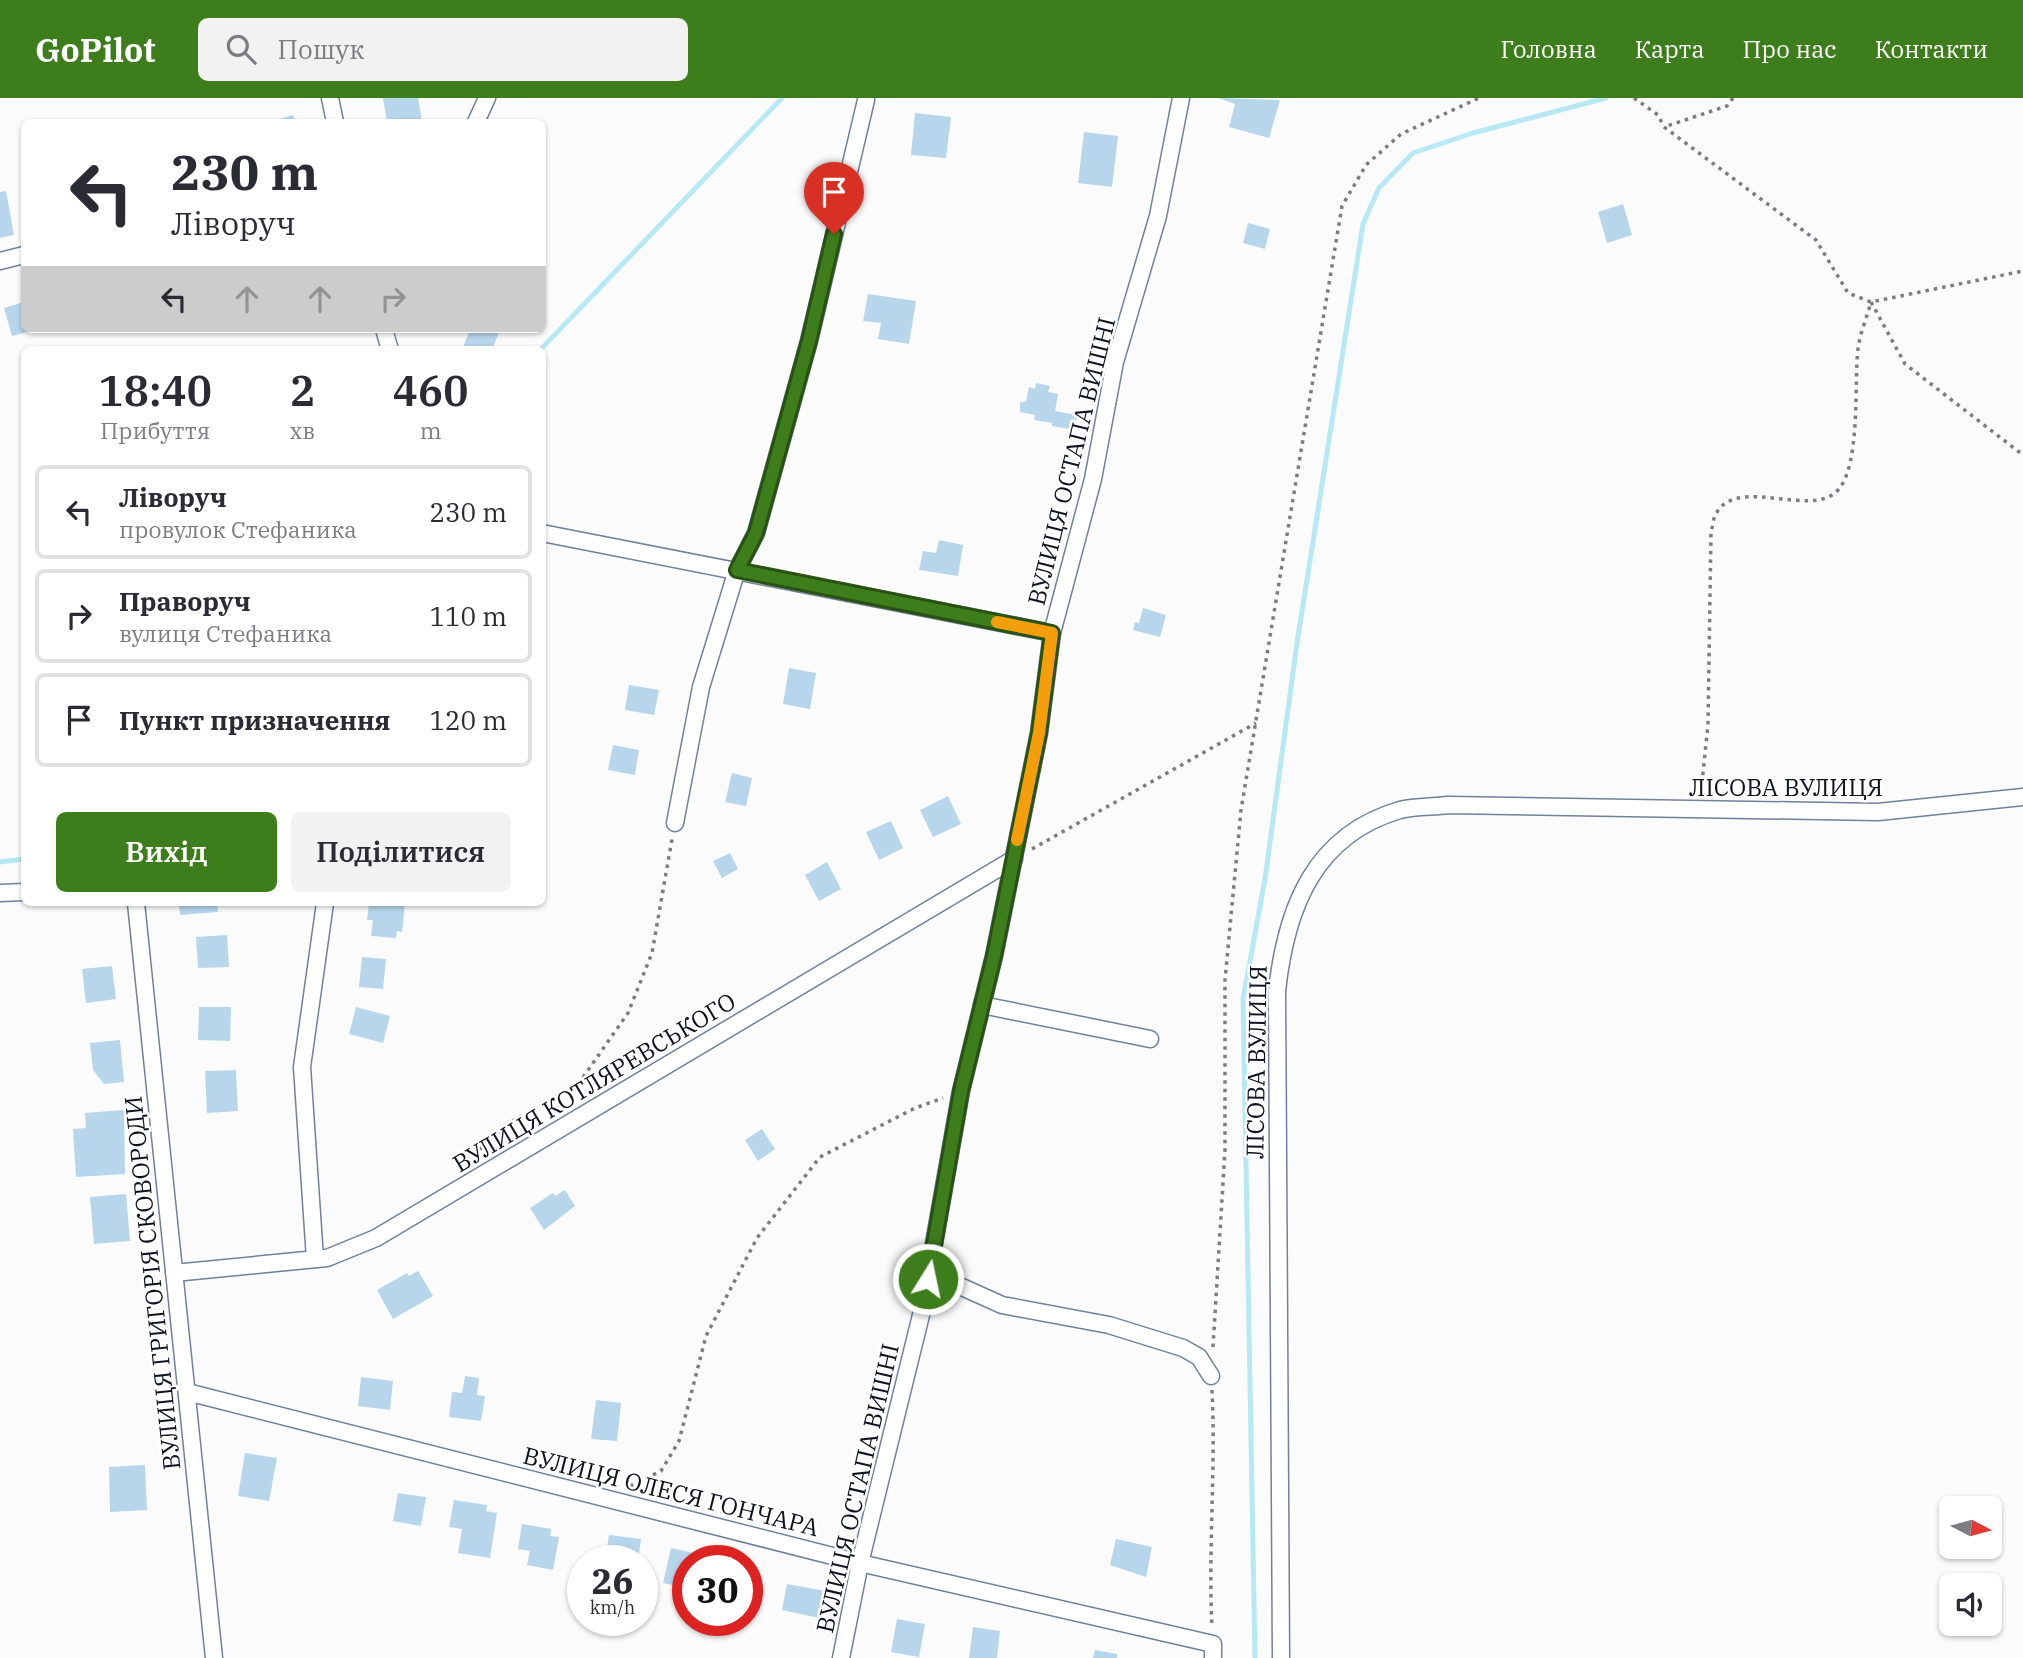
<!DOCTYPE html>
<html lang="uk">
<meta charset="utf-8">
<style>
:root{--surface:#fff;--page:#f2f2f3;--text:#2b2b33;--muted:#7c7c81;--line:#e1e1e2;--accent:#3d7d1c}
body{margin:0;font-family:"IBM Plex Serif",serif;background:var(--page);color:var(--text);height:100vh;display:flex;flex-direction:column;font-size:26px;white-space:nowrap}
*{box-sizing:border-box;margin:0}
p{font-size:23px;color:var(--muted)}
.icon{flex:none;width:38px;height:38px;fill:none;stroke:currentColor;stroke-width:2;stroke-linecap:round;stroke-linejoin:round}
.map{position:relative;flex:1;overflow:hidden}
.side{position:absolute;left:21px;top:248px;width:525px;height:560px;display:flex;flex-direction:column;background:var(--surface);border-radius:10px;box-shadow:0 2px 5px #0004}
.side>*{flex:none}
.banner{position:absolute;left:21px;top:21px;width:525px;height:214px;border-radius:10px;box-shadow:0 2px 5px #0004;background:#fff;color:var(--text);overflow:hidden}
.needle{width:46px;rotate:96deg}
.buttons{position:absolute;left:1939px;top:1398px;display:grid;gap:14px}
.buttons a{display:grid;place-items:center;width:63px;height:63px;border-radius:10px;background:var(--surface);box-shadow:0 2px 5px #0004;font-size:35px}
.speed{position:absolute;left:567px;top:1447px;display:flex;gap:14px;font-size:35px;font-weight:700;text-align:center}
.speed>*{display:grid;place-content:center;width:91px;height:91px;border-radius:50%;background:var(--surface);box-shadow:0 2px 5px #0004;line-height:1}
.speed small{font-size:18px;font-weight:400}
.speed .limit{border:10px solid #d22;background:#fff;color:#111}
.pin{position:absolute;display:grid;place-items:center;width:60px;height:60px;color:#fff;margin:-72px -30px;border-radius:50% 50% 50% 0;rotate:-45deg;box-shadow:0 0 7px #0007}
.pin .icon{rotate:45deg}
.me{position:absolute;width:77px;margin:-38px;rotate:10deg;stroke-linejoin:round;filter:drop-shadow(0 0 5px #0008)}
.turn{display:flex;align-items:center;gap:24px;height:147px;padding:0 35px;font-size:32px}
.turn .icon{width:91px;height:91px;stroke-width:2.5}
.turn b{display:block;font-size:49px;line-height:60px}
.lanes{display:flex;align-items:center;height:66px;padding:0 35px;background:#0003;justify-content:center;gap:35px;direction:ltr}
.lanes .off{opacity:.35}
.eta{display:flex;justify-content:space-evenly;align-items:center;height:119px;text-align:center}
.eta b{font-size:42px;font-weight:600;line-height:49px}
.cta{display:flex;gap:14px;margin-top:auto;padding:14px 35px}
.cta a{flex:1;height:80px;border-radius:10px;background:var(--accent);color:#fff;font-size:28px;font-weight:600;line-height:80px;text-align:center}
.cta a+a{background:var(--page);color:var(--text)}
ul{padding:0;list-style:none}
li{display:flex;align-items:center;gap:21px;height:94px;margin:0 14px 10px;padding:0 21px;border:4px solid var(--line);border-radius:10px}
li div{flex:1}
li b{display:block;font-size:26px}
li em{font-style:normal}
header{display:flex;align-items:center;gap:42px;box-sizing:border-box;height:98px;padding:0 35px;background:var(--accent);color:#fff}
header strong{font-size:33px}
nav{display:flex;gap:38px;margin-inline-start:auto;font-size:24px}
.search{width:490px;height:63px;background:var(--page);display:flex;align-items:center;gap:18px;box-sizing:border-box;padding:0 24px;border-radius:10px;color:var(--muted);font-size:26px}
.map>svg:first-child{display:block}
.lines{fill:none;stroke-linecap:round;stroke-linejoin:round}
.stream{stroke:#b7e9f4;stroke-width:5}
.building{fill:#b7d6ec}
.minor-casing{stroke:#72809b;stroke-width:19}
.path{stroke:#7b7d83;stroke-width:3.5;stroke-dasharray:3.5 5;stroke-linecap:butt}
.minor{stroke:#fff;stroke-width:16}
.route-casing{stroke:#285112;stroke-width:18}
.route{stroke:#3d7d1c;stroke-width:12}
.slow{stroke:#f59e0b;stroke-width:12}
.labels{text-anchor:middle;dominant-baseline:central;stroke-width:5;stroke-linejoin:round;paint-order:stroke}
.street-label{font-size:24px;fill:#0d121c;stroke:#fff}
</style>
<header>
<strong>GoPilot</strong>
<div class="search"><svg class="icon" aria-label="search" viewBox="0 0 24 24"><circle cx="10" cy="10" r="6"/><path d="M15 15l6 6"/></svg>Пошук</div>
<nav><a>Головна</a><a>Карта</a><a>Про нас</a><a>Контакти</a></nav>
</header>
<div class="map">
<svg width="2023" height="1560" viewBox="0 0 2023 1560">
<rect width="100%" height="100%" fill="#fbfbfb"/>
<g class="lines">
<g class="stream">
<path d="M540,252l242,-252"/>
<path d="M0,764l24,-3"/>
<path d="M1255,1560l-12,-659 22,-120 32,-236 66,-419 16,-36 34,-35 60,-20 133,-35"/>
</g>
</g>
<g class="building">
<path d="M383,0h35l4,23 -35,1z"/>
<path d="M1218,0l62,2 -11,38 -40,-11 6,-23z"/>
<path d="M915,15l36,4 -5,41 -35,-3z"/>
<path d="M293,17l2,7h-26z"/>
<path d="M1084,34l34,4 -6,51 -34,-4z"/>
<path d="M6,93l8,44 -14,3v-46z"/>
<path d="M1623,106l9,31 -25,8 -9,-31z"/>
<path d="M1248,125l22,6 -5,20 -22,-6z"/>
<path d="M868,196l48,7 -7,43 -31,-5 3,-16 -18,-2z"/>
<path d="M24,204v27l10,1 -22,6 -8,-28z"/>
<path d="M470,231l29,3 -7,18h-30z"/>
<path d="M1036,285l14,3 -2,6 10,2 -3,17 22,4 -2,15 -23,-4v-3l-18,-3 1,-5 -15,-3v-9l6,-2 3,-14 6,2z"/>
<path d="M939,442l24,5 -5,31 -39,-6 4,-19 13,2z"/>
<path d="M1143,510l23,7 -6,22 -27,-7 2,-8 4,1z"/>
<path d="M789,570l27,5 -6,36 -27,-5z"/>
<path d="M629,587l30,5 -5,25 -29,-5z"/>
<path d="M613,647l26,5 -4,25 -27,-5z"/>
<path d="M732,675l20,5 -6,28 -21,-4z"/>
<path d="M948,698l13,28 -28,13 -13,-27z"/>
<path d="M891,723l12,27 -24,12 -13,-28z"/>
<path d="M730,755l8,16 -16,9 -9,-17z"/>
<path d="M827,764l14,27 -22,12 -14,-26z"/>
<path d="M179,805h38l1,9 -38,3z"/>
<path d="M369,805h36l-3,29 -5,-1 -1,7 -25,-2 2,-16h-6z"/>
<path d="M227,837l2,32 -31,1 -2,-31z"/>
<path d="M362,859l24,2 -3,30 -24,-2z"/>
<path d="M112,868l4,33 -30,4 -4,-34z"/>
<path d="M199,909h32l-1,34 -32,-1z"/>
<path d="M356,909l34,9 -7,27 -34,-9z"/>
<path d="M120,942l4,42 -20,2 -11,-14 -3,-27z"/>
<path d="M236,972l2,41 -31,2 -2,-42z"/>
<path d="M124,1012l1,64 -49,3 -3,-48 13,-1 -1,-15z"/>
<path d="M762,1031l13,20 -17,12 -13,-21z"/>
<path d="M565,1092l10,16 -31,24 -14,-22 23,-15 2,3z"/>
<path d="M126,1096l4,47 -36,3 -4,-47z"/>
<path d="M418,1173l15,25 -40,23 -16,-29 30,-17 2,3z"/>
<path d="M465,1278l14,2 -2,17 8,1 -4,25 -32,-4 3,-25 10,1z"/>
<path d="M361,1279l32,4 -3,29 -32,-4z"/>
<path d="M596,1302l25,3 -4,38 -26,-2z"/>
<path d="M245,1355l32,5 -8,43 -31,-5z"/>
<path d="M145,1367l2,45 -37,2 -1,-45z"/>
<path d="M398,1395l28,4 -5,29 -28,-5z"/>
<path d="M454,1402l33,5 -1,6 11,2 -7,45 -32,-5 4,-24 -13,-2z"/>
<path d="M522,1426l29,5 -1,7 9,1 -6,33 -26,-5 3,-14 -12,-2z"/>
<path d="M609,1437l32,4 -3,22h-33z"/>
<path d="M1116,1441l36,8 -6,30 -36,-12z"/>
<path d="M671,1450l31,7 -1,6h-13v27l-25,-5z"/>
<path d="M747,1474l11,2 -7,35 -4,-1z"/>
<path d="M787,1486l38,7 -6,27 -37,-8z"/>
<path d="M897,1521l28,5 -6,33 -28,-5z"/>
<path d="M973,1529l27,4 -3,27h-28z"/>
<path d="M1095,1552l22,4v4h-24z"/>
</g>
<g class="lines">
<defs>
<g id="minor">
<path d="M330,0l5,24"/>
<path d="M476,24l11,-24"/>
<path d="M0,163l24,-6"/>
<path d="M384,231l6,21"/>
<path d="M542,435l510,100"/>
<path d="M675,725l26,-136 36,-117 19,-37 53,-192 57,-241"/>
<path d="M0,795l24,-1"/>
<path d="M136,805l78,755"/>
<path d="M982,907l168,34"/>
<path d="M315,1161l-13,-192 23,-164"/>
<path d="M174,1175l153,-15 49,-20 638,-379"/>
<path d="M928,1181l34,8 40,18 107,20 74,23 16,9 12,19"/>
<path d="M187,1294l673,171 353,81v14"/>
<path d="M841,1560l19,-95 62,-252 39,-220 33,-135 45,-223 13,-100 41,-154 22,-117 43,-146 23,-118"/>
<path d="M1281,1560l-4,-667c9,-83 37,-156 123,-181 15,-4 33,-3 48,-5l430,7 145,-15"/>
</g>
</defs>
<use href="#minor" class="minor-casing"/>
<g class="path">
<path d="M1634,0l24,17 6,12"/>
<path d="M1733,0l-6,8 -63,21 152,113 32,53 23,9 152,-31"/>
<path d="M1871,204l34,62 118,91"/>
<path d="M1701,694l7,-67 3,-193c2,-6 2,-15 6,-20 22,-36 95,7 121,-22 23,-25 16,-109 20,-141 2,-16 9,-32 13,-47"/>
<path d="M1032,751l224,-126"/>
<path d="M460,1068l54,-46 63,-34 51,-73 24,-60 20,-114"/>
<path d="M1213,1249l12,-197v-170l16,-170 101,-604 24,-41 35,-31 78,-36"/>
<path d="M1212,1292c4,79 -4,158 0,237"/>
<path d="M630,1388l31,-15 18,-30 27,-105 51,-98 63,-81 95,-49 28,-10"/>
</g>
<use href="#minor" class="minor"/>
</g>
<g class="lines">
<defs>
<path id="route" d="M834,136l-25,107 -53,192 -19,37 315,63 -13,100 -45,223 -33,135 -33,188"/>
</defs>
<use href="#route" class="route-casing"/>
<use href="#route" class="route"/>
<path class="slow" d="M997,524l55,11 -13,100 -22,107"/>
</g>
<g class="labels">
<g class="street-label">
<text transform="translate(1071 363) rotate(-76)">ВУЛИЦЯ ОСТАПА ВИШНІ</text>
<text x="1786" y="689">ЛІСОВА ВУЛИЦЯ</text>
<text transform="translate(1256 964) rotate(-89)">ЛІСОВА ВУЛИЦЯ</text>
<text transform="translate(594 984) rotate(-31)">ВУЛИЦЯ КОТЛЯРЕВСЬКОГО</text>
<text transform="translate(152 1185) rotate(-96)">ВУЛИЦЯ ГРИГОРІЯ СКОВОРОДИ</text>
<text transform="translate(857 1390) rotate(-77)">ВУЛИЦЯ ОСТАПА ВИШНІ</text>
<text transform="translate(671 1393) rotate(14)">ВУЛИЦЯ ОЛЕСЯ ГОНЧАРА</text>
</g>
</g>
</svg>
<div class="buttons">
<a><svg class="needle" viewBox="-14 -14 28 28"><path d="M0-13l5 13h-10z" fill="#e53935"/><path d="M0 13l5-13h-10z" fill="#7c7c81"/></svg></a>
<a><svg class="icon" aria-label="sound" viewBox="0 0 24 24"><path d="M4 9h4l5-4v14l-5-4H4zM17 9q2 3 0 6"/></svg></a>
</div>
<div class="speed"><div>26<small>km/h</small></div><div class="limit">30</div></div>
<div class="pin" style="left:834px;top:136px;background:#d93025"><svg class="icon" aria-label="arrive" viewBox="0 0 24 24"><path d="M6 21V4h12l-3 4 3 4H6"/></svg></div>
<svg class="me" style="left:928px;top:1181px" viewBox="-20 -20 40 40"><circle r="17" fill="#3d7d1c" stroke="#fff" stroke-width="3"/><path d="M0-11L8 9 0 5-8 9z" fill="#fff"/></svg>
<div class="banner">
<div class="turn"><svg class="icon" aria-label="left" viewBox="0 0 24 24"><path d="M17 20v-9H6M10 6l-5 5 5 5"/></svg><div><b>230 m</b>Ліворуч</div></div>
<div class="lanes"><svg class="icon" aria-label="left" viewBox="0 0 24 24"><path d="M17 20v-9H6M10 6l-5 5 5 5"/></svg><svg class="icon off" aria-label="ahead" viewBox="0 0 24 24"><path d="M12 20V5M6 11l6-6 6 6"/></svg><svg class="icon off" aria-label="ahead" viewBox="0 0 24 24"><path d="M12 20V5M6 11l6-6 6 6"/></svg><svg class="icon off" aria-label="right" viewBox="0 0 24 24"><path d="M7 20v-9h11M14 6l5 5-5 5"/></svg></div>
</div>
<section class="side">
<div class="eta">
<div><b>18:40</b><p>Прибуття</p></div>
<div><b>2</b><p>хв</p></div>
<div><b>460</b><p>m</p></div>
</div>
<ul>
<li><svg class="icon" aria-label="left" viewBox="0 0 24 24"><path d="M17 20v-9H6M10 6l-5 5 5 5"/></svg><div><b>Ліворуч</b><p>провулок Стефаника</p></div><em>230 m</em></li>
<li><svg class="icon" aria-label="right" viewBox="0 0 24 24"><path d="M7 20v-9h11M14 6l5 5-5 5"/></svg><div><b>Праворуч</b><p>вулиця Стефаника</p></div><em>110 m</em></li>
<li><svg class="icon" aria-label="arrive" viewBox="0 0 24 24"><path d="M6 21V4h12l-3 4 3 4H6"/></svg><div><b>Пункт призначення</b></div><em>120 m</em></li>
</ul>
<div class="cta"><a>Вихід</a><a>Поділитися</a></div>
</section>
</div>
